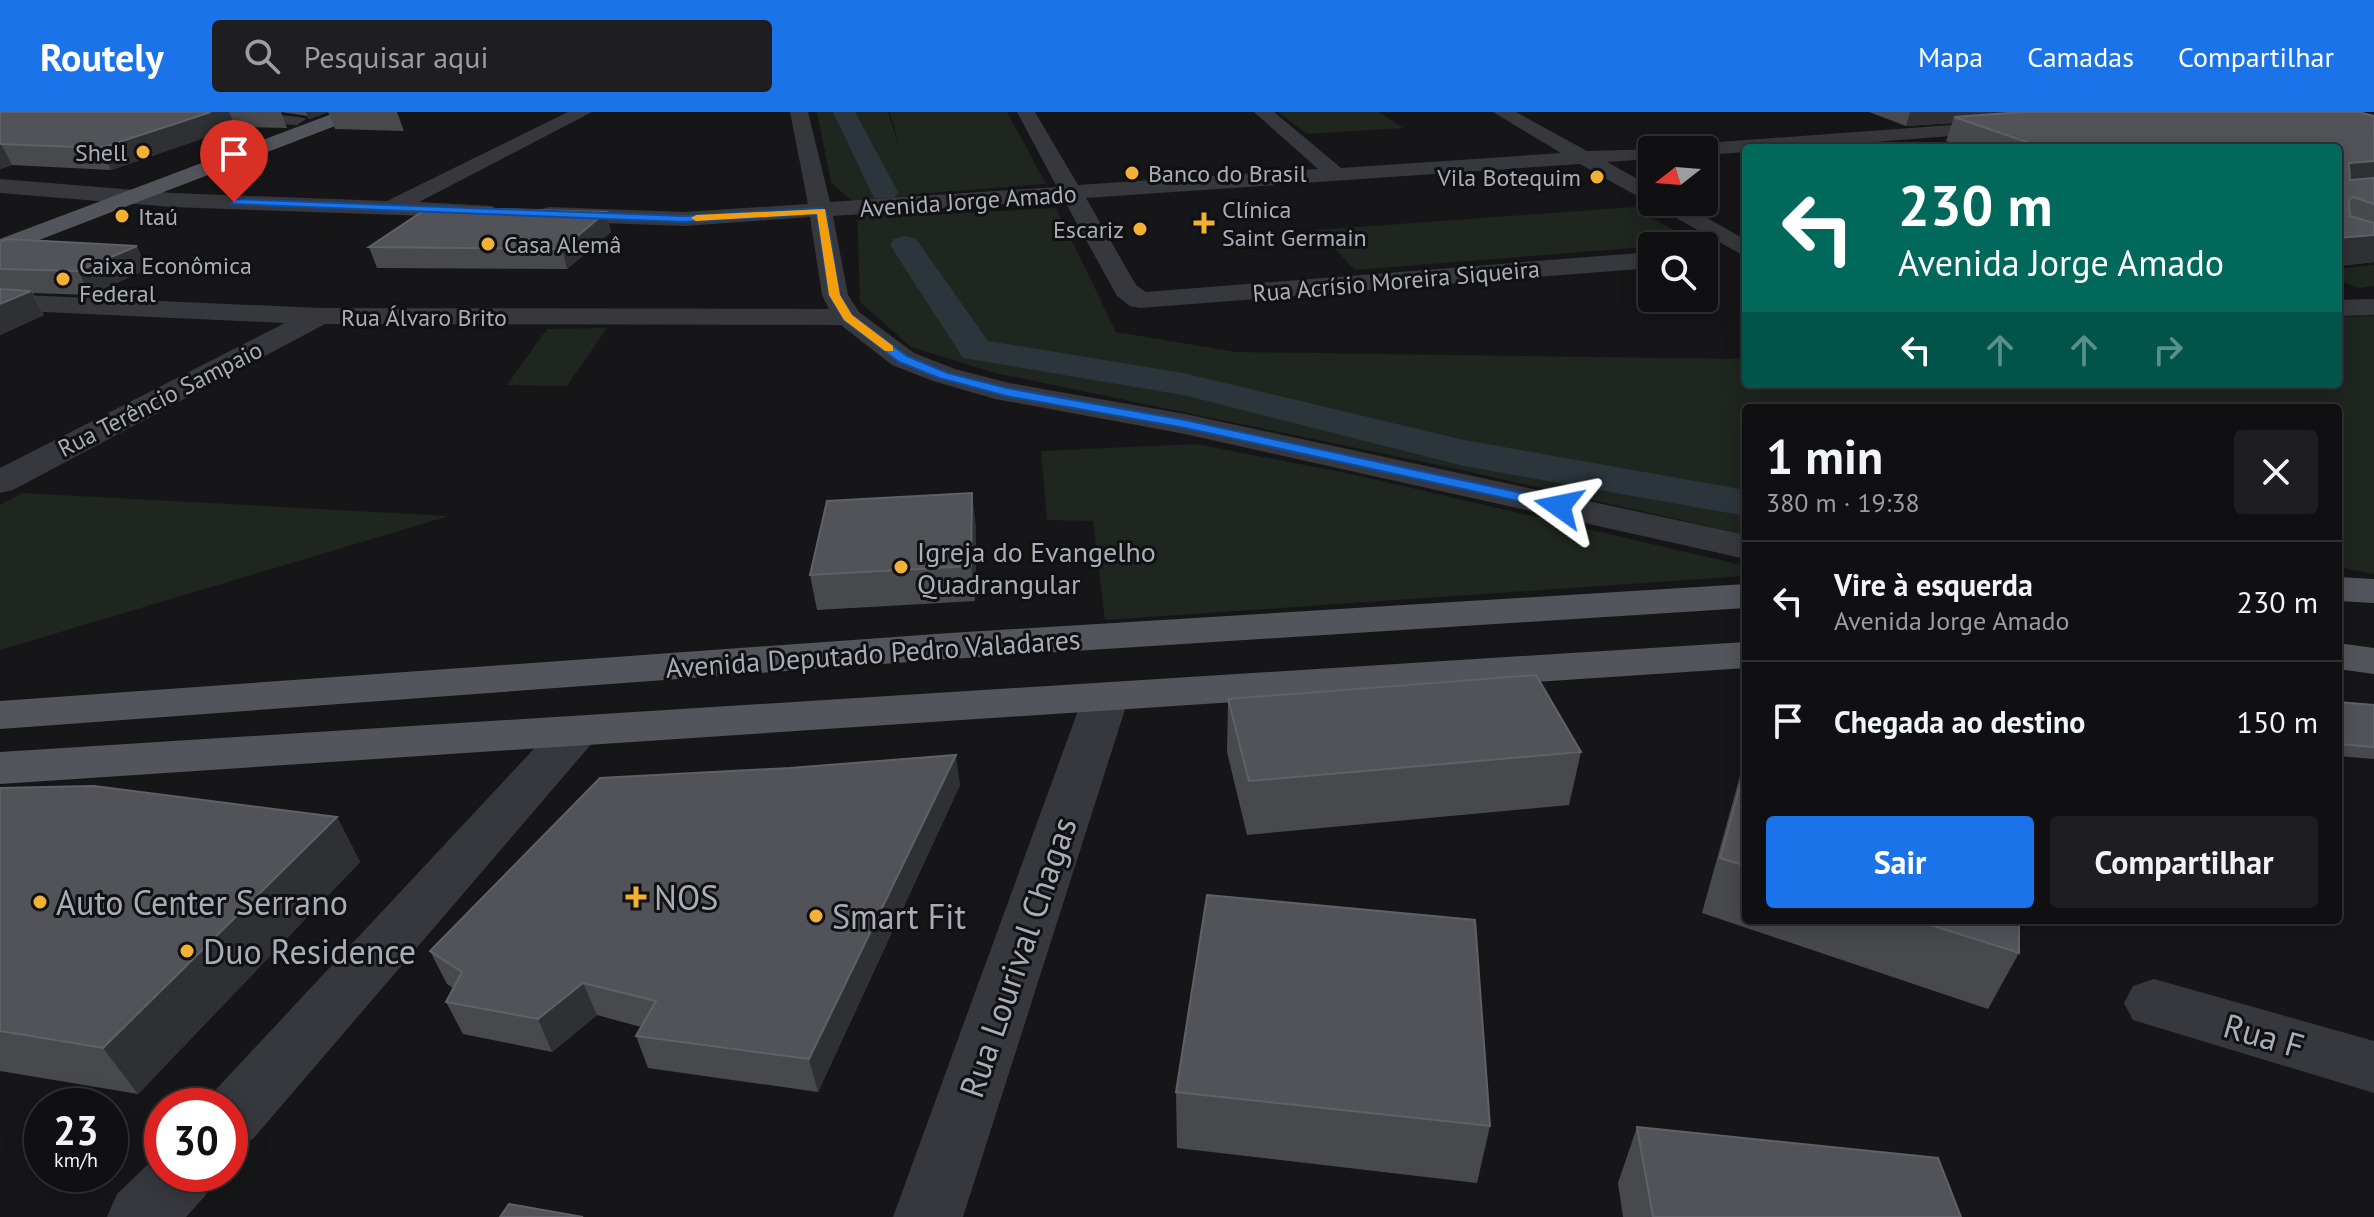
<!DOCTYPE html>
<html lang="pt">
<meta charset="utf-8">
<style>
:root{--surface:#101012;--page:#1e1e20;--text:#f1f3f6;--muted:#9c9d9f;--line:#303032;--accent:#1a73e8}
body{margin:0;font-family:"PT Sans",sans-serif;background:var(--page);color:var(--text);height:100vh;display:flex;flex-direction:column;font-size:30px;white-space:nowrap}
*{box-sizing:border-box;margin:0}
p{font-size:26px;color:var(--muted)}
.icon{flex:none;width:44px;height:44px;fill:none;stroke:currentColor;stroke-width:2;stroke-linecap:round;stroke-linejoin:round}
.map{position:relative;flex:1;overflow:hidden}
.side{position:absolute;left:1742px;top:292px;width:600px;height:520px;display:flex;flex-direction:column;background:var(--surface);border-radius:8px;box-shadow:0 4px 20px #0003,0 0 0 2px var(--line)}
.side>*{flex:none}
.banner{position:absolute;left:1742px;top:32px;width:600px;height:244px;border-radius:8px;box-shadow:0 4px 20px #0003,0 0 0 2px var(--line);background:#00695c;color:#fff;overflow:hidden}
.needle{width:52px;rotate:253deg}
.fabs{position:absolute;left:1638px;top:24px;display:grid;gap:16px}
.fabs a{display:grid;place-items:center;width:80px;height:80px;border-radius:8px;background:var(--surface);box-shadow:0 4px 20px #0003,0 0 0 2px var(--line);font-size:40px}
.speed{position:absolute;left:24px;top:976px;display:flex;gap:16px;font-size:40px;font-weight:700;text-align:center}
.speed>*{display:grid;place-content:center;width:104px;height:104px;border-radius:50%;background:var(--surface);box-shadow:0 4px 20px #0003,0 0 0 2px var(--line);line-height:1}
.speed small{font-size:20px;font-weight:400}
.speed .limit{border:12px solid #d22;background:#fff;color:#111}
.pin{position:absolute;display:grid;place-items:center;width:68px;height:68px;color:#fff;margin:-82px -34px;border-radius:50% 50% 50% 0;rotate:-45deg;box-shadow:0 0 8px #0007}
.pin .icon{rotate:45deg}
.me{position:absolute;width:88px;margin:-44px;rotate:282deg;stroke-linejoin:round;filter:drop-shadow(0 0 6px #0008)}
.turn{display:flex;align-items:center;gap:28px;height:168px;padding:0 24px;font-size:36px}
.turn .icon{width:104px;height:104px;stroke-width:2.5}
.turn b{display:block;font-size:56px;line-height:68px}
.lanes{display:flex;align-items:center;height:76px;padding:0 24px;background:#0003;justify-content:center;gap:40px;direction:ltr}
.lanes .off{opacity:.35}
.round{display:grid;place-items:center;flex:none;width:84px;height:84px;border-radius:8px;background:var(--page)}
.head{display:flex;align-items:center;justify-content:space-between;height:136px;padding:0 24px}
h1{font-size:48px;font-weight:700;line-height:60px}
.primary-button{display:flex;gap:16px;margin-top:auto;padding:16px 24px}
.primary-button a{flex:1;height:92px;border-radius:8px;background:var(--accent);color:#fff;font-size:32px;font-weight:700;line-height:92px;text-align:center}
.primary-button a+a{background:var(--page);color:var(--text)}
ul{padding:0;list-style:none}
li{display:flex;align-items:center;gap:24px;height:120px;padding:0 24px;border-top:2px solid var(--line)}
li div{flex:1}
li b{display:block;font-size:30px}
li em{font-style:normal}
header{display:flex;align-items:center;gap:48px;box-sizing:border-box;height:112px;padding:0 40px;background:var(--accent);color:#fff}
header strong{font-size:38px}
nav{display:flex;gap:44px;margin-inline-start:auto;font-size:28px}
.search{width:560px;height:72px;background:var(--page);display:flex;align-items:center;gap:20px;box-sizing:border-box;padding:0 28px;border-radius:8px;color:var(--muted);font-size:30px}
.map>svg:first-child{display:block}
.green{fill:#1e261f}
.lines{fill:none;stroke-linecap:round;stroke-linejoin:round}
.canal{fill:#2c353c;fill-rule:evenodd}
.minor{fill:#37383d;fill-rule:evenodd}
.major{fill:#53555c;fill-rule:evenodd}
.wall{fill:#47494d}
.shaded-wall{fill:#2f3033}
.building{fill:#525359;stroke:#5f6168;stroke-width:2}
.route{fill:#1a73e8;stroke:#114b97;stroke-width:2}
.slow{fill:#f59e0b}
.poi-dot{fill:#f2b134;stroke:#111113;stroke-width:3}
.labels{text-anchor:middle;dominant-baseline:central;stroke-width:6;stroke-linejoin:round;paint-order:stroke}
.far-poi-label{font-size:24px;fill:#a8adb8;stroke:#111113;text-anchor:start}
.far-street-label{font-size:24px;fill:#a8adb8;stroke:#111113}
.poi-label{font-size:28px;fill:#a8adb8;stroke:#111113;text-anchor:start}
.street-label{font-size:28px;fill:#a8adb8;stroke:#111113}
.near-poi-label{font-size:34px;fill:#a8adb8;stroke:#111113;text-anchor:start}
.near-street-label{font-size:34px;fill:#a8adb8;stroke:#111113}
</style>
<header>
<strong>Routely</strong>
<div class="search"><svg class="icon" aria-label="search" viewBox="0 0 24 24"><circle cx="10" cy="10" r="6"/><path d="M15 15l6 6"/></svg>Pesquisar aqui</div>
<nav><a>Mapa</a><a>Camadas</a><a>Compartilhar</a></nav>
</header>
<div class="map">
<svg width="2374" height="1105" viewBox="0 0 2374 1105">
<rect width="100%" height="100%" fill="#161618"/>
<g class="green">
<path d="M817,0h71l12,38 -10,-38h117l39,72 -131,10 6,21 135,-7 60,124 120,20 510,7v25h592v-67l36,-1v258l-36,-7v-159h-592v127l-298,-68 -453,-94 -84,-26 -51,-45 -3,-96 -26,-24z"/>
<path d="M1278,0h101l24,16 -96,6z"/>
<path d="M1634,95l61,36 -340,27 -38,-40z"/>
<path d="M2374,153v21l-14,2 -22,-8v-11z"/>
<path d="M607,216l-40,58 -60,-1 40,-56z"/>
<path d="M1196,332l160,31 390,91v10l-641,44 -12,-99 -46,-1 -6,-69z"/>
<path d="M22,381l427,23 -449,134v-145z"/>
</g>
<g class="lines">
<g class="canal">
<path d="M833,0h22l43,80 -4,6h-20z"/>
<path d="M905,124l11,3 72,102 195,32 281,67 282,50v26l-282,-50 -281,-71 -220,-37 -73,-113 4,-6z"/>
</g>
<g class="minor">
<path d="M136,0c26,0 158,0 170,7l-9,6 -152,-7z"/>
<path d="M568,0h24l-173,90 73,4 4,5 -4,5 -8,2 -312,-11 -172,-14v-14l172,14 215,8z"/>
<path d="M790,0h18l22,90 227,-15 -40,-75h18l43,73 240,-16 -64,-57h20l67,56 220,-15 -68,-41h23l71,39 72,-2 -7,1v9l-45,3 45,25v15h27l67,38v17l-166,-93 -494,34 50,87 10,7 506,-40v16l-512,40 -10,-2 -13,-10 -53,-96 -231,16 15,79 11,17 55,41 41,16 54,14 176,31 561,121v24l-561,-125 -190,-35 -62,-18 -41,-16 -51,-40 -516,-1 -312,166 -13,3v-25l285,-145 -285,-13v-16l320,14 509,1 -7,-14 -12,-78 -126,9 -135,-5 -8,-2 -4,-5 4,-5 8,-2 135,5 124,-8z"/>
<path d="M2006,9l7,2 3,4 -3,4 -213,17h-54v4l-42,3v-5h-22l10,-6z"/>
<path d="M2374,187v16l-36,1v-16z"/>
<path d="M1106,571l16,4 7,10 -166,520h-70l190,-520 7,-10z"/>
<path d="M576,605l17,5 7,10 -7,10 -340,397 -23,8v-41h-26l3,-7 352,-377z"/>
<path d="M2154,867l220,62v52l-241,-73 -9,-17 9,-17z"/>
<path d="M162,1039v23h53l-10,22 -19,21h-79l10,-23z"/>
</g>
<g class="major">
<path d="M337,0h26l-2,4 -361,139v-16z"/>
<path d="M2338,465l36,2v24l-36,-2z"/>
<path d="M1746,472v24l-796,51 -950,70v-28l950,-68z"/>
<path d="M1746,530v26l-1746,116v-32z"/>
<path d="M2338,531l36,5v26l-36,-5z"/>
</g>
</g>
<g class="wall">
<path d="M0,0h397l7,19 -69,-2 -7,-17 -19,7 -2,-3 -26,-4 6,16 -51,-1 -125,43 -99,-5 -12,4z"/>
<path d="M1869,0h490l15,4v146l-36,4v-118h-372l-20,-7 6,-18 -46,3z"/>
<path d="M606,100l5,20 -44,37 -190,-1 -8,-21z"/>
<path d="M0,130l147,27 -57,26 -57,-2 11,22 -44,20z"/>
<path d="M976,414l-1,75 -158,9 -7,-35z"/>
<path d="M1228,587l353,53 -12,53 -322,30 -20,-83z"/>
<path d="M2338,590l36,3v54l-36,-3z"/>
<path d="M1746,642v166h273v33l-31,56 -286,-96z"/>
<path d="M960,673l-142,307 -170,-24 -12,-32 5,-9 -44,-12 -45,37 -89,-18 -17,-32 7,-14 -6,-4 -17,-33z"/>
<path d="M0,676l337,29 23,45 -222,232 -138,-23z"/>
<path d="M1176,980l314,34 -13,57 -300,-35z"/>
<path d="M1637,1015l324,90h-338l-5,-34z"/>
</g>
<g class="shaded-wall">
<path d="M211,0h18l7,15 -125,43 -10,-22z"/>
<path d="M306,0h22l-19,7z"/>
<path d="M1910,0h190l-146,5 -2,6 -46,3z"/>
<path d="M0,32h1l11,21 -12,4z"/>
<path d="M2374,49v25l-36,3 11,-26z"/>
<path d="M606,100l5,20 -44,37 -5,-20z"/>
<path d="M2374,123v27l-36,4v-28z"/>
<path d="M137,134l10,23 -57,26 -12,-24z"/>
<path d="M31,179l13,24 -44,20v-31z"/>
<path d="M972,381l4,33 -1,75 -4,-35z"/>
<path d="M956,643l4,30 -142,307 -9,-33z"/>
<path d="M337,705l23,45 -222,232 -35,-46z"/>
<path d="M583,871l14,32 -45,37 -14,-33z"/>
</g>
<g class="building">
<path d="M0,0h211l-110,36 -101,-4z"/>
<path d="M2023,0h336l15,4v14h-2h2v31l-25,2 1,17 24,-2v26l-21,-7 -4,3 1,16 24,7v12l-36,3v-90h-294l-90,-31z"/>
<path d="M429,95l177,5 -44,37 -193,-2z"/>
<path d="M7,127l130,7 -59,25 -78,-2v-27z"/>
<path d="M0,177l31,2 -31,13z"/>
<path d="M972,381l-1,73 -161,9 17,-74z"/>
<path d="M1536,563l45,77 -332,29 -21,-82z"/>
<path d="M2338,590l36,3v42l-36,-3z"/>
<path d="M956,643l-147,304 -173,-23 20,-35 -73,-18 -45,36 -92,-17 16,-30 -32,-21 170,-173 190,-10z"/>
<path d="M1746,652v102l-26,-8z"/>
<path d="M94,674l243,31 -234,231 -103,-17v-243z"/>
<path d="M1207,783l268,25 15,206 -314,-34z"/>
<path d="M1915,808h104v33z"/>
<path d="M1637,1015l301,31 23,59h-308z"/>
<path d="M509,1092l74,13h-83z"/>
</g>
<path class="route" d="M234,87l450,17 137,-8 5,3 14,84 12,20 55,41 41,17 59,15 178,32 374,81 8,5 -8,4 -374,-82 -179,-32 -67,-18 -40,-16 -55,-42 -15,-25 -12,-81 -133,8 -453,-18z"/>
<path class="slow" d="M825,97l15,86 12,20 41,31v5h-8l-41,-31 -15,-25 -12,-81 -121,7 -5,-3 5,-3z"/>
<g class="poi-dot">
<circle cx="143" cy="40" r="8"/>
<circle cx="1132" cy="61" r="8"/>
<circle cx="1597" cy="65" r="8"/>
<circle cx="122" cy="104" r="8"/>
<path d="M1200 99h8v8h8v8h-8v8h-8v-8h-8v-8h8z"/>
<circle cx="1140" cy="117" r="8"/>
<circle cx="488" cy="132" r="8"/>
<circle cx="63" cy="167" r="8"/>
<circle cx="901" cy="455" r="8"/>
<path d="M632 773h8v8h8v8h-8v8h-8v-8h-8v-8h8z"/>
<circle cx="40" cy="790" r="8"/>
<circle cx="816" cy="804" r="8"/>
<circle cx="187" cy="839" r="8"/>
</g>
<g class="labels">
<g class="far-poi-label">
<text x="127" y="40" text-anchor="end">Shell</text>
<text x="1148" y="61">Banco do Brasil</text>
<text x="1581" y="65" text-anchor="end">Vila Botequim</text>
<text x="1222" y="97">Clínica<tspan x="1222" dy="28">Saint Germain</tspan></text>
<text x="138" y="104">Itaú</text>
<text x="1124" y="117" text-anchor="end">Escariz</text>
<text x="504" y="132">Casa Alemâ</text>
<text x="79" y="153">Caixa Econômica<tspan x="79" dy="28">Federal</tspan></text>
</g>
<g class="far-street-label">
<text transform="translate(968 89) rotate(-4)">Avenida Jorge Amado</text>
<text transform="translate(1396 169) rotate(-5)">Rua Acrísio Moreira Siqueira</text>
<text x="424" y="205">Rua Álvaro Brito</text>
<text transform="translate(160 287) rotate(-27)">Rua Terêncio Sampaio</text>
</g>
<g class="poi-label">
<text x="917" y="439">Igreja do Evangelho<tspan x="917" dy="32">Quadrangular</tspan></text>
</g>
<g class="street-label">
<text transform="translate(873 541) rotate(-4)">Avenida Deputado Pedro Valadares</text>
</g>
<g class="near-poi-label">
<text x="654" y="785">NOS</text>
<text x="56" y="790">Auto Center Serrano</text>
<text x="832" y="804">Smart Fit</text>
<text x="203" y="839">Duo Residence</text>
</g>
<g class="near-street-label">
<text transform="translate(1017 845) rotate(-71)">Rua Lourival Chagas</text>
<text transform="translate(2264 923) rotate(16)">Rua F</text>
</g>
</g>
</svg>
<div class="fabs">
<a><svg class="needle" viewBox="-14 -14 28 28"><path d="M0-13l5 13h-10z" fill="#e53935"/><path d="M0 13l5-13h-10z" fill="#9c9d9f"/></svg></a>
<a><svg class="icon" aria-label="search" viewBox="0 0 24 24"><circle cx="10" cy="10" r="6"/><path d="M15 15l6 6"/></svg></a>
</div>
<div class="speed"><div>23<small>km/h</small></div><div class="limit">30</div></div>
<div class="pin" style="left:234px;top:90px;background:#d93025"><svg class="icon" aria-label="arrive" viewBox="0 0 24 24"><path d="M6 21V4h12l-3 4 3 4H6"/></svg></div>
<svg class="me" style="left:1559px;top:394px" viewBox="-20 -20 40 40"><path d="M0-17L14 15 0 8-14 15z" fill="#1a73e8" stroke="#fff" stroke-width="4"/></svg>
<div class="banner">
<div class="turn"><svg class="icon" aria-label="left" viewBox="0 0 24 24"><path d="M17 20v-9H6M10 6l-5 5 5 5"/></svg><div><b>230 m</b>Avenida Jorge Amado</div></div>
<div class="lanes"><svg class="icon" aria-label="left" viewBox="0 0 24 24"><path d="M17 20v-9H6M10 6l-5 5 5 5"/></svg><svg class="icon off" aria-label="ahead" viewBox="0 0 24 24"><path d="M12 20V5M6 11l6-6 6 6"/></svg><svg class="icon off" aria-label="ahead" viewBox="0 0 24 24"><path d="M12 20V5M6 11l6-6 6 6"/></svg><svg class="icon off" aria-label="right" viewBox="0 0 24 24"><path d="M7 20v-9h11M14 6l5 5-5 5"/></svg></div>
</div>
<section class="side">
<div class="head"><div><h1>1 min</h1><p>380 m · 19:38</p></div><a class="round"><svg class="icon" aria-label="close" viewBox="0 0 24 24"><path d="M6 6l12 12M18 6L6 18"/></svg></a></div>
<ul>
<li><svg class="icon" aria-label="left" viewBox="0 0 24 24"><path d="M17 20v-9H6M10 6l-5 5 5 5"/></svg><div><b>Vire à esquerda</b><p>Avenida Jorge Amado</p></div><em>230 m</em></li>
<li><svg class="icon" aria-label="arrive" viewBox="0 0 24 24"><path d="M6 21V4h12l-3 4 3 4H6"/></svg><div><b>Chegada ao destino</b></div><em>150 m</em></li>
</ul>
<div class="primary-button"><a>Sair</a><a>Compartilhar</a></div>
</section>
</div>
